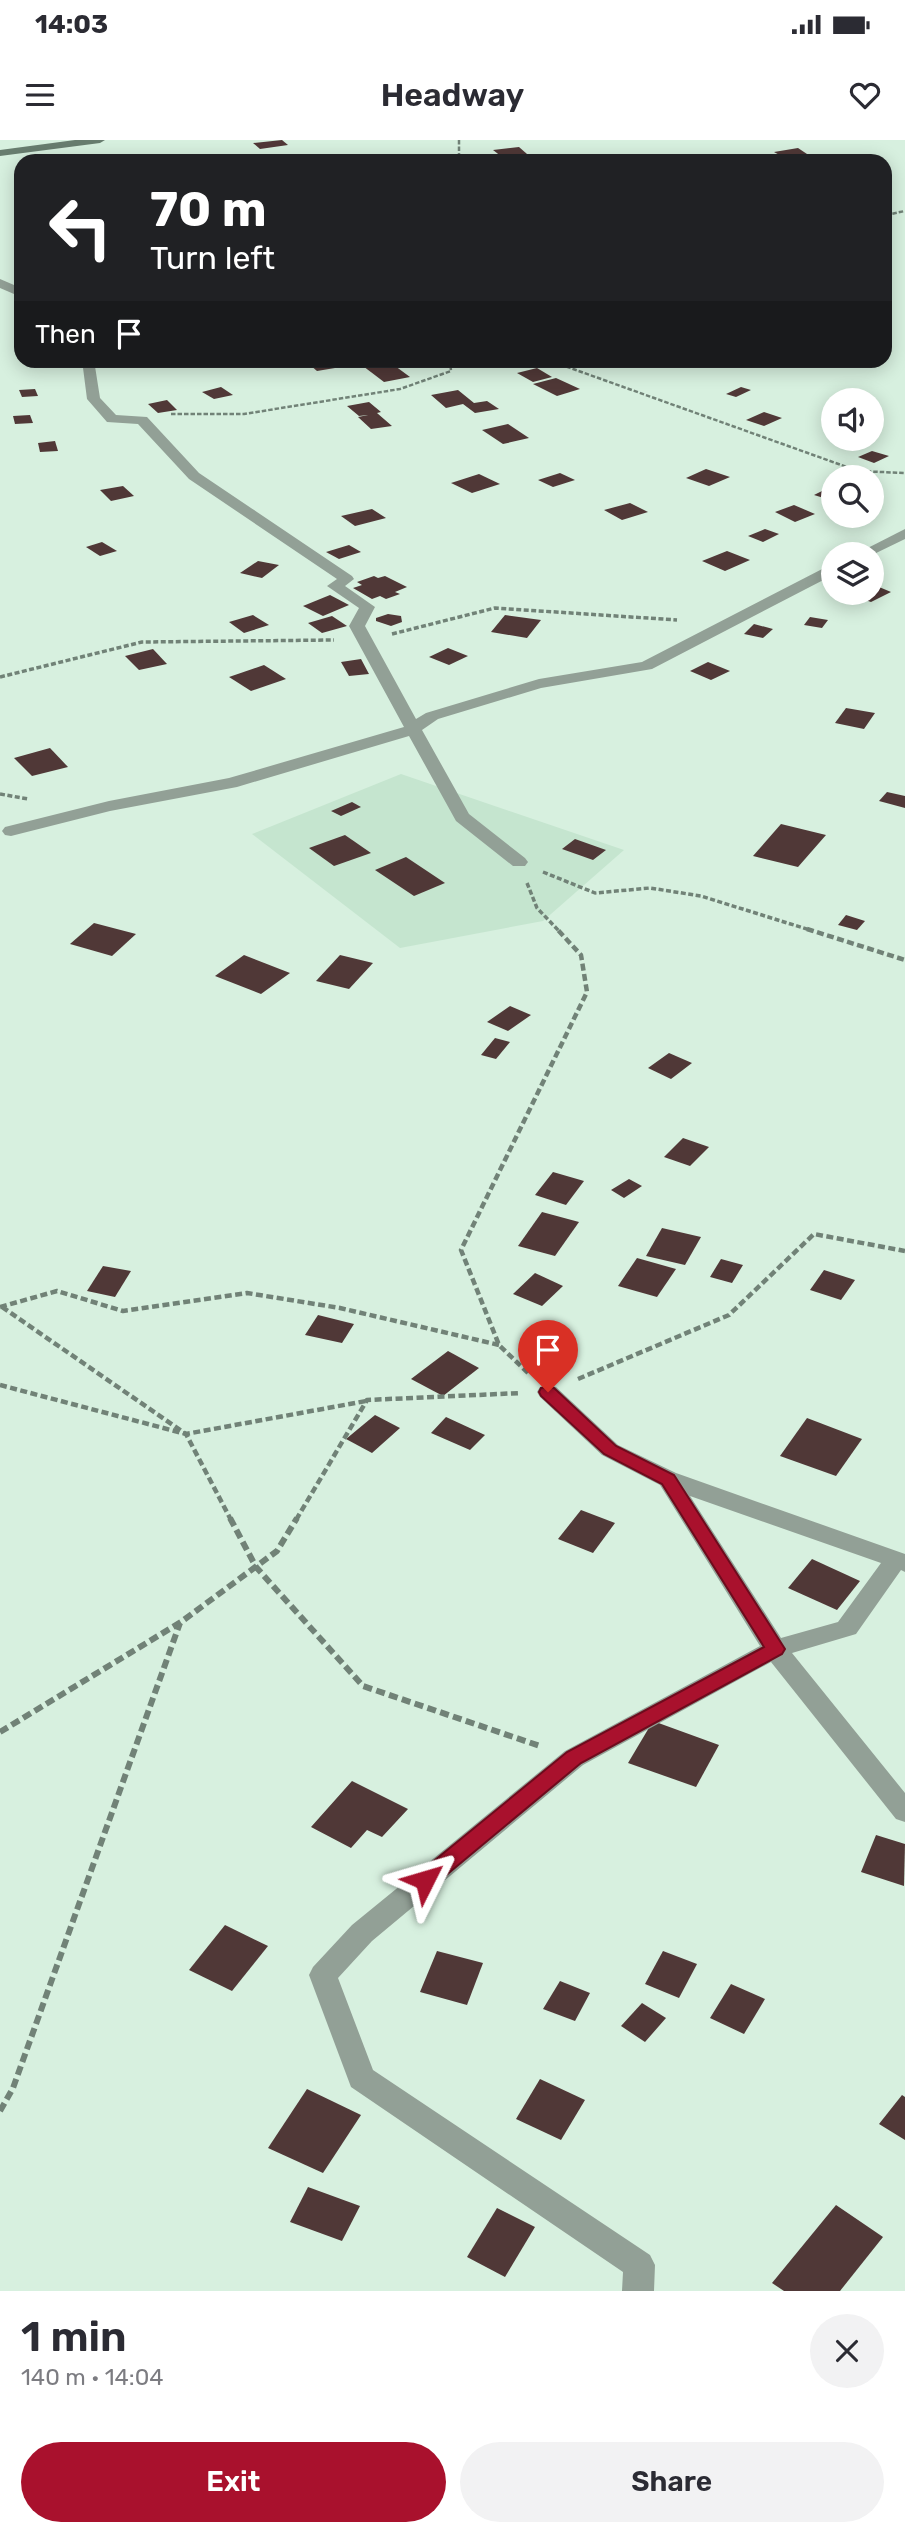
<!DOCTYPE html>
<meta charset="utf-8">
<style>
:root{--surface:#fff;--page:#f2f2f3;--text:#2b2b33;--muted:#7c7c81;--accent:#a9112d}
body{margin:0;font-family:Rubik,sans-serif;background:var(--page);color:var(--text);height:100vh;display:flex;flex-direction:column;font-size:26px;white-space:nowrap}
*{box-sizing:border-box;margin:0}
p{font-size:23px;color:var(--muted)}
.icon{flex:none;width:38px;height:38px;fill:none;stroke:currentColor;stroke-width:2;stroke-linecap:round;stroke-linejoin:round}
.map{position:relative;height:2151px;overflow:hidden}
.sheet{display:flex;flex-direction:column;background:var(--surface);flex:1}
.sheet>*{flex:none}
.guide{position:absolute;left:14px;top:14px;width:878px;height:214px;border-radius:21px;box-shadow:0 4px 18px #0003;background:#202124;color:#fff;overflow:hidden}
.controls{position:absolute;left:821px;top:248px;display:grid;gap:14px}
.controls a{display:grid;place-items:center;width:63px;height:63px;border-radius:50%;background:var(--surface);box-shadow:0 4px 18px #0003;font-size:35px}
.pin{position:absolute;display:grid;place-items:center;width:60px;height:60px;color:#fff;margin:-72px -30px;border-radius:50% 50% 50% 0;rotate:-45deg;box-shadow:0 0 7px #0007}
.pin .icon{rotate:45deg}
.me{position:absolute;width:77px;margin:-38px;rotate:50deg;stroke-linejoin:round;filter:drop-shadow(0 0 5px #0008)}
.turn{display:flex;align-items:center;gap:24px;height:147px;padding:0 21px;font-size:32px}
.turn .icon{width:91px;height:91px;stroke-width:2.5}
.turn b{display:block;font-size:49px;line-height:60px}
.then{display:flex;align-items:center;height:66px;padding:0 21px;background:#0003;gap:14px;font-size:26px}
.round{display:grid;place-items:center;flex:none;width:74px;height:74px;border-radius:37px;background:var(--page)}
.overview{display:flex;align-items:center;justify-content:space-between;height:119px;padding:0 21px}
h1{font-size:42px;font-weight:600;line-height:52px}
.button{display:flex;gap:14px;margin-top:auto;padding:14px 21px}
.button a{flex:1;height:80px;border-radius:42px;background:var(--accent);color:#fff;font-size:28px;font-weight:600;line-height:80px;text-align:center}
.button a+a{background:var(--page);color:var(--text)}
.status{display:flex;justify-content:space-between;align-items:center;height:49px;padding:0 35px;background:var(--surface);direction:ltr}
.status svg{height:19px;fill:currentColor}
header{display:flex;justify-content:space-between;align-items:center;height:91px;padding:0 21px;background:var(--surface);font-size:32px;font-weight:600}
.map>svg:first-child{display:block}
.built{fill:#c5e5cf}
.building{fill:#503837}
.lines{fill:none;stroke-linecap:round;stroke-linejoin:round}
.path-far3{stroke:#718277;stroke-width:2.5;stroke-dasharray:4.5 2;stroke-linecap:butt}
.path-far2{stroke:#718277;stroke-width:3.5;stroke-dasharray:5 2.5;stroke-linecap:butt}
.path-far1{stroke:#718277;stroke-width:4.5;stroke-dasharray:7 3.5;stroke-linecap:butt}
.path{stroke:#718277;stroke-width:6;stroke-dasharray:9 4.5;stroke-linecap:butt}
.street{fill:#92a096;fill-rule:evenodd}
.secondary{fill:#687d6f;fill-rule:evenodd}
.route{fill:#a9112d;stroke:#6e0b1d;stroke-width:2}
</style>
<div class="status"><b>14:03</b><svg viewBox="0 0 49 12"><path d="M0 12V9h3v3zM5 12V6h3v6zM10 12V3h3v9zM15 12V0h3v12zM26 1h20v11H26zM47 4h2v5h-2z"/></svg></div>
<header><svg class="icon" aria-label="menu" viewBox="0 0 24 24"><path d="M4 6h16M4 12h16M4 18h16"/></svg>Headway<svg class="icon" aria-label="heart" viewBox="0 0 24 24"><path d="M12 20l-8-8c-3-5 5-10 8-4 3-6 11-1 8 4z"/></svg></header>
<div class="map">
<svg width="905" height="2151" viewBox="0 0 905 2151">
<rect width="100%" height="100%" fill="#d7f0df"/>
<path class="built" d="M401,634l223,76 -81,71 -143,27 -148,-114z"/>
<g class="building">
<path d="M282,0l6,5 -28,4 -7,-6z"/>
<path d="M519,7l8,7 -25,3 -9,-7z"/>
<path d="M798,8l9,6 -24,3 -9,-5z"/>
<path d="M171,14l11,6 -41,1v-1z"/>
<path d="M371,220h16l23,17 -26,5 -25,-19z"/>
<path d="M468,220h46v2l-37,6z"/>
<path d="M873,220l6,4 -20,4 -10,-6z"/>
<path d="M328,222l7,6 -18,3 -7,-6z"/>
<path d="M537,228l15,9 -19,5 -16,-9z"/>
<path d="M556,238l24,11 -23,7 -24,-12z"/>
<path d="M221,247l12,8 -19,4 -12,-7z"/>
<path d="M741,247l10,3 -15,7 -10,-3z"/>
<path d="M35,249l3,7 -16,1 -3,-7z"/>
<path d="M458,250l16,13 13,-2 12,8 -24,4 -12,-9 -17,4 -15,-13z"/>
<path d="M167,260l10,10 -19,3 -10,-9z"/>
<path d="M369,262l12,10 -4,1 15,13 -21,3 -13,-12 10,-2 -9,1 -12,-10z"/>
<path d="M764,272l18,6 -18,8 -18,-6z"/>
<path d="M30,275l3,8 -18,1 -2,-8z"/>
<path d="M508,284l21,14 -26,6 -21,-14z"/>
<path d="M55,301l3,10 -18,1 -2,-9z"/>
<path d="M872,311l17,5 -15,7 -16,-6z"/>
<path d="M706,329l24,8 -21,9 -23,-8z"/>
<path d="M560,333l15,7 -22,7 -15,-7z"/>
<path d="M479,334l21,10 -28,9 -21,-10z"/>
<path d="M123,346l11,10 -23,5 -11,-11z"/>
<path d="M828,348l5,2v6l-6,3 -13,-4z"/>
<path d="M630,363l18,9 -26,8 -18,-10z"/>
<path d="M794,365l21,9 -20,8 -20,-10z"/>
<path d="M372,369l14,9 -31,8 -14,-10z"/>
<path d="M765,389l14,5 -16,8 -15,-6z"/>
<path d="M102,402l15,9 -17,5 -14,-9z"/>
<path d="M349,405l12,7 -22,7 -13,-7z"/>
<path d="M727,411l23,9 -25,11 -23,-10z"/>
<path d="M258,421l21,4 -17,13 -22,-5z"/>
<path d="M374,436l4,2 7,-2 22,11 -12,5 5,2 -14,5 -6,-3 -8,3 -19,-11 9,-3 -5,-3z"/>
<path d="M872,444l19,8 -20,10 -23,-8 24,-1z"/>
<path d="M330,455l19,10 -26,11 -20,-10z"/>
<path d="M388,474l13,2 1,6 -11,4 -15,-5v-3z"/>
<path d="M253,475l16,10 -25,8 -15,-11z"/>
<path d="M505,475l36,5 -14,18 -36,-6z"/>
<path d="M332,476l15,10 -25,7 -14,-10z"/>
<path d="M810,477l18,3 -6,8 -18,-3z"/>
<path d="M754,484l19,5 -10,9 -19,-4z"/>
<path d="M448,508l20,8 -19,9 -20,-8z"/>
<path d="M153,509l14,15 -28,6 -14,-14z"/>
<path d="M361,519l8,15 -20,2 -8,-14z"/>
<path d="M708,522l22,9 -19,9 -21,-9z"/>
<path d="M264,525l22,14 -35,12 -22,-14z"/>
<path d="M846,568l29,5 -11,16 -29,-6z"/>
<path d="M50,608l18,19 -36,9 -18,-18z"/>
<path d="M887,652l18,4v12l-26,-7z"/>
<path d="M352,662l9,5 -20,9 -10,-5z"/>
<path d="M781,684l45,11 -28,32 -45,-11z"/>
<path d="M345,695l26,18 -37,13 -25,-18z"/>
<path d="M575,699l31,11 -13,10 -31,-11z"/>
<path d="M406,717l39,26 -31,13 -39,-26z"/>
<path d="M846,775l19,6 -8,9 -19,-5z"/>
<path d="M94,783l42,11 -24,22 -42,-12z"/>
<path d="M244,815l46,18 -29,21 -46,-18z"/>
<path d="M340,815l33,8 -24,26 -33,-8z"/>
<path d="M510,866l21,9 -23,16 -21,-9z"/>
<path d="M495,898l15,4 -14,17 -15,-4z"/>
<path d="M669,913l23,10 -21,16 -23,-11z"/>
<path d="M683,998l26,9 -19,19 -26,-9z"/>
<path d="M553,1032l31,9 -18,24 -31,-10z"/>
<path d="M629,1039l13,7 -18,12 -13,-8z"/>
<path d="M542,1072l37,10 -24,34 -37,-10z"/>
<path d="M662,1088l39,9 -16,28 -39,-9z"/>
<path d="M637,1118l39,11 -19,28 -39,-11z"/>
<path d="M721,1119l22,6 -11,18 -22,-6z"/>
<path d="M103,1126l28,5 -16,26 -28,-6z"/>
<path d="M824,1130l31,10 -14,20 -31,-10z"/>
<path d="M535,1133l28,13 -21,20 -29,-12z"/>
<path d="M318,1175l36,9 -12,19 -37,-8z"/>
<path d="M448,1211l31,17 -36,28 -32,-17z"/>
<path d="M375,1275l25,13 -28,25 -26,-14z"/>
<path d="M446,1277l39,18 -15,15 -39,-17z"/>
<path d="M807,1278l55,21 -26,37 -56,-20z"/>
<path d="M581,1370l34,13 -22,30 -35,-14z"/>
<path d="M812,1419l48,22 -23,29 -49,-22z"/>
<path d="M653,1581l66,24 -23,42 -68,-24z"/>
<path d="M352,1641l56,28 -26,28 -15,-7 -16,18 -40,-21z"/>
<path d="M876,1695l29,9 -1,42 -43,-14z"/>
<path d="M225,1785l43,21 -36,45 -43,-21z"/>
<path d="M437,1811l46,12 -16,42 -47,-13z"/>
<path d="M663,1811l34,13 -18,34 -34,-14z"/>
<path d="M560,1841l30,12 -15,28 -32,-12z"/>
<path d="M731,1844l34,15 -21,35 -34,-16z"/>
<path d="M642,1863l24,15 -21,24 -24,-16z"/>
<path d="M540,1939l45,21 -24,40 -45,-21z"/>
<path d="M307,1949l54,26 -38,58 -55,-25z"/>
<path d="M902,1955l3,2v43l-26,-16z"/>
<path d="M308,2047l52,19 -18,35 -52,-19z"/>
<path d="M836,2065l47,32 -43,54h-56l-12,-8z"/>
<path d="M497,2068l38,19 -30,50 -38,-20z"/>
</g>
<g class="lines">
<g class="path-far3">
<path d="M459,0v21"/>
<path d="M886,75l19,-4"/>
<path d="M548,220l310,111 47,2"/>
<path d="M171,274h73l156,-25 51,-18 -1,-11"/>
</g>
<g class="path-far2">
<path d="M392,494l103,-26 182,12"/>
<path d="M0,537l142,-35 192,-2"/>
<path d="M0,654l28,5"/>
<path d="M543,732l52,21 55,-5 51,8 112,35"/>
<path d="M527,743l10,25 22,23"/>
</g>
<g class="path-far1">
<path d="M807,789l98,31"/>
<path d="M0,1167l57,-16 66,20 124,-18 93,15 159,37"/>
<path d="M2,1167l184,127 180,-33"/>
<path d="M528,1233l-29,-28 -38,-95 126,-258 -6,-37 -24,-26"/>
<path d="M578,1239l151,-64 85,-81 91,17"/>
<path d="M0,1245l186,49 45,86"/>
<path d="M296,1380l71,-120 154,-7"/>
</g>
<g class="path">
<path d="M230,1378l26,49 107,119 177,60"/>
<path d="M0,1592l181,-110 96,-71 20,-33"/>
<path d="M0,1971l13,-23 167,-465"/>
</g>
<g class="street">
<path d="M0,139l21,9v9l-21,-9z"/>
<path d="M82,220h12l6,38 16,17 31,2 52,56 153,103 2,3 -9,7 30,21 -10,19 51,93 10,-6 113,-34 103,-17 186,-96 5,-1v10l-181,94 -111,19 -103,31 -16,11 47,84 56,44 3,4 -3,4h-12l-57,-45 -47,-85 -172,51 -127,24 -99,25 -6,-1 -3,-4 3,-4 104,-26 120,-23 175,-51 -55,-101 10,-18 -32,-22 10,-7 -148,-100 -51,-55 -31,-2 -20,-23z"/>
<path d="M905,389v10l-33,16h-18z"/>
<path d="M548,1245l8,2 62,58 58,28 229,81v18l-4,-2 -45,64 -64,19 113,140v29l-9,-3 -125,-157 -188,103 -211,176 -34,37 35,92 277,185 5,10 -1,26h-32l1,-19 -272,-185 -42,-112 4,-8 39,-42 213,-174 195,-105 -100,-161 -58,-30 -62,-58 -3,-5 3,-5zM690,1356l191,67 -43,59 -57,16z"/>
</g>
<path class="secondary" d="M75,0h30l-5,3 -100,13v-6z"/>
</g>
<path class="route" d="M548,1247l6,1 62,58 58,29 111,174 -3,5 -201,109 -148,123 -8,2 -7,-2 -3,-6 3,-6 149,-122 197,-105 -102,-163 -58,-30 -63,-58 -2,-4 2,-4z"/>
</svg>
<div class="controls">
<a><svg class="icon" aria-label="sound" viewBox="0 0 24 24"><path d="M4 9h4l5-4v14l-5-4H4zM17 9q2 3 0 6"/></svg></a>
<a><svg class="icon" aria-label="search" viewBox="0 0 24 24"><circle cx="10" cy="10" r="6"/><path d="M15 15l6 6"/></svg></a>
<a><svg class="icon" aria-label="layers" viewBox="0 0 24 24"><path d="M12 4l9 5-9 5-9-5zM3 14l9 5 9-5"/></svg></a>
</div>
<div class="pin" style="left:548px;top:1252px;background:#d93025"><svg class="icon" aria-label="arrive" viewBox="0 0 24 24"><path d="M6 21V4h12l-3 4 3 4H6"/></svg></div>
<svg class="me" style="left:425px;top:1740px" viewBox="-20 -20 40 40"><path d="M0-17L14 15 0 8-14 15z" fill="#a9112d" stroke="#fff" stroke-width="4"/></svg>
<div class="guide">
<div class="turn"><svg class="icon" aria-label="left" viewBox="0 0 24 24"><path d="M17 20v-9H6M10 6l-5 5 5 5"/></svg><div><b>70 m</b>Turn left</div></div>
<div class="then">Then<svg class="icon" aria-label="arrive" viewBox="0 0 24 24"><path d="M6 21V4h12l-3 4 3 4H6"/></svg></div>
</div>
</div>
<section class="sheet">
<div class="overview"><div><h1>1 min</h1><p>140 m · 14:04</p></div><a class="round"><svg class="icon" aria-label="close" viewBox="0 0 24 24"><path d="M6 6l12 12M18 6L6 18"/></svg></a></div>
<div class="button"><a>Exit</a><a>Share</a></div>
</section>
